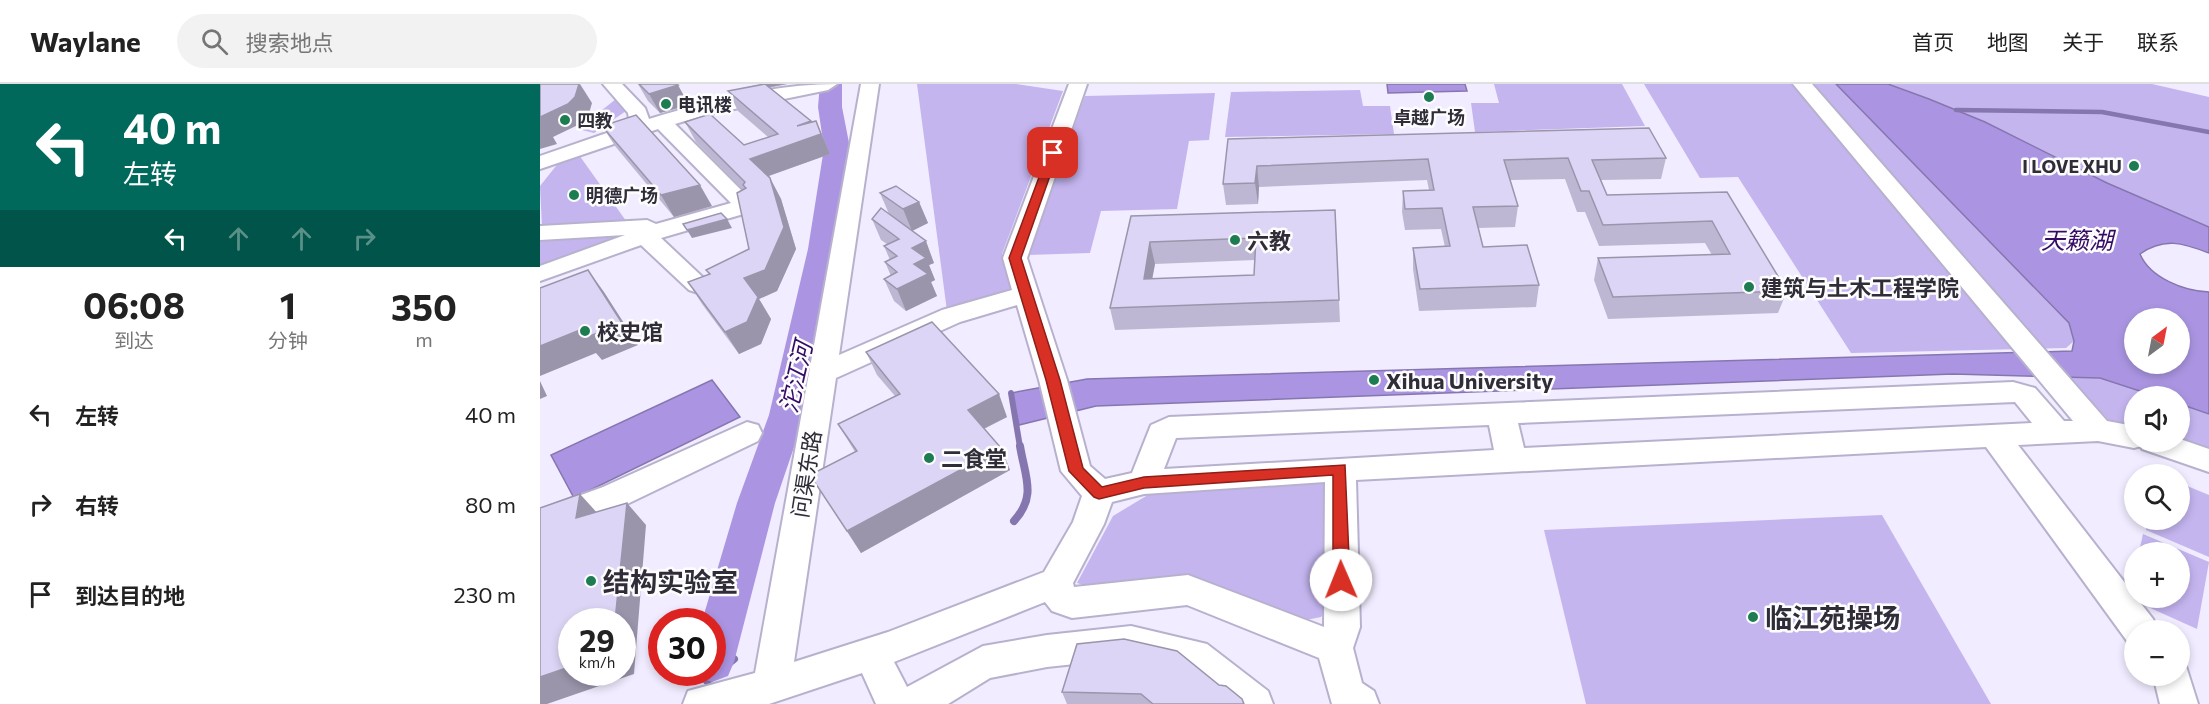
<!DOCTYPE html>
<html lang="zh">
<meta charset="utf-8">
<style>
:root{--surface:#fff;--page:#f2f2f2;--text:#222;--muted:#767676;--line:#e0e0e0}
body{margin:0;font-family:Commissioner,"Noto Sans SC",sans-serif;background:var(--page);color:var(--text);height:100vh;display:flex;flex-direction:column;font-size:22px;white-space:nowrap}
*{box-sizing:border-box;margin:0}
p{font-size:20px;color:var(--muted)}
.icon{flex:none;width:33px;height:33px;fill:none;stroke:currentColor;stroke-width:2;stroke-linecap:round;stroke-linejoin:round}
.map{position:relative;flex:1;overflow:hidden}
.sheet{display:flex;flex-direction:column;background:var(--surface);width:540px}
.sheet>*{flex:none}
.top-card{background:#00695c;color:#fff;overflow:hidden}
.needle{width:39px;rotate:32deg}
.tools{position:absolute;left:1584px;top:224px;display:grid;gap:12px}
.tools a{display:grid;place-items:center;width:66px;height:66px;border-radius:50%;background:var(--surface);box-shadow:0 3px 9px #0003;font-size:30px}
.speed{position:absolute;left:18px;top:524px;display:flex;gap:12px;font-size:30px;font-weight:700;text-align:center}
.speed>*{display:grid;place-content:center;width:78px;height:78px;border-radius:50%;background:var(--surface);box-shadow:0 3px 9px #0003;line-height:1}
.speed small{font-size:15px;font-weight:400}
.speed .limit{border:9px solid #d22;background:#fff;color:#111}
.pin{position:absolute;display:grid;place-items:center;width:51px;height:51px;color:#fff;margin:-26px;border-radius:12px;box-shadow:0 3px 9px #0006}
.me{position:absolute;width:66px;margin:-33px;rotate:359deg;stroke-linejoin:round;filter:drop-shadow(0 0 4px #0008)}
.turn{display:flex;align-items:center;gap:21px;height:126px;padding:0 24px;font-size:27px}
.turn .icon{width:78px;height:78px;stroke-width:2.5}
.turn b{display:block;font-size:42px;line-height:51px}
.lanes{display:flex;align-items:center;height:57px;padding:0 24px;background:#0003;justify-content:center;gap:30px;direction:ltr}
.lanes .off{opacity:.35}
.eta{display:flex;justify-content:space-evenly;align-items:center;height:102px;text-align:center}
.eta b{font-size:36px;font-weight:700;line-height:42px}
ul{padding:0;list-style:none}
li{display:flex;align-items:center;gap:18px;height:90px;padding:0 24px}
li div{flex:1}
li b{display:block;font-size:22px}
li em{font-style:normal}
header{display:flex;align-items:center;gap:36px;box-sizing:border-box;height:84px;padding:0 30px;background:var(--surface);border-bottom:2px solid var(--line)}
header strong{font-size:28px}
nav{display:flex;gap:33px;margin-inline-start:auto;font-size:21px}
.search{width:420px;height:54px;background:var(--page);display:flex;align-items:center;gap:15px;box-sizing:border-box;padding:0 21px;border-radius:33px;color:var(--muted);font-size:22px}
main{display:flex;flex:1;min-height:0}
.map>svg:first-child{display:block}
.green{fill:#c4b5ef}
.water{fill:#ab95e2;stroke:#8676af;stroke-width:1.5;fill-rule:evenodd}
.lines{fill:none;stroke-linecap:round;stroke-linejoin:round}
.stream-far2{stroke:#8676af;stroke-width:4.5}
.stream-far1{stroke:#8676af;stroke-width:6}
.stream{stroke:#8676af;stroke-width:8}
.river{fill:#ab95e2;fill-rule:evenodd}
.minor-casing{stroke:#b8b1ce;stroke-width:4}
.minor{fill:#fff;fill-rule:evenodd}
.wall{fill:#beb7d3;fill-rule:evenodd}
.shaded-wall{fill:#9b95ac}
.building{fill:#ddd5f5;stroke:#9b95ac;stroke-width:1.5;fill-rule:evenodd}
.route{fill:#d93025;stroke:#8d1f18;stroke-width:1.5}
.poi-dot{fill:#1e7c53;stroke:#fdfdfd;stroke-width:2}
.labels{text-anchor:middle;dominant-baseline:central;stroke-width:5;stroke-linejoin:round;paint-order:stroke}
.far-poi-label{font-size:18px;font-weight:bold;fill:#302d39;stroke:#fdfdfd;text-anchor:start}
.poi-label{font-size:22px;font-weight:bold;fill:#302d39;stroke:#fdfdfd;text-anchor:start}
.street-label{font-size:22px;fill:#302d39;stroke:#fdfdfd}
.water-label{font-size:24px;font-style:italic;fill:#350b66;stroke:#fdfdfd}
.near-poi-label{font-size:27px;font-weight:bold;fill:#302d39;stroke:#fdfdfd;text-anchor:start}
</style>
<header>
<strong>Waylane</strong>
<div class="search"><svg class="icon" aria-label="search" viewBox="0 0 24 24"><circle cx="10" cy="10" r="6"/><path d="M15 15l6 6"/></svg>搜索地点</div>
<nav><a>首页</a><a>地图</a><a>关于</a><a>联系</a></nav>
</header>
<main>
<section class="sheet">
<div class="top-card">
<div class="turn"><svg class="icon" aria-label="left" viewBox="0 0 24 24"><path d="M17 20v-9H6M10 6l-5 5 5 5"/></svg><div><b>40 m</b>左转</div></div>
<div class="lanes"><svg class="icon" aria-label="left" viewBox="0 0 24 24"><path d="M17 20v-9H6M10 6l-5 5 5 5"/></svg><svg class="icon off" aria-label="ahead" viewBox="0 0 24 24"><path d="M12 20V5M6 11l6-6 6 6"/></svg><svg class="icon off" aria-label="ahead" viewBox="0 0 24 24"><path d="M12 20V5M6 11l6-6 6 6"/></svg><svg class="icon off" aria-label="right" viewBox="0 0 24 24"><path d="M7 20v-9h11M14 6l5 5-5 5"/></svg></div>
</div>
<div class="eta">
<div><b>06:08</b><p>到达</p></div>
<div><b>1</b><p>分钟</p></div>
<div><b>350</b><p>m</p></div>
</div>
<ul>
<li><svg class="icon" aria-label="left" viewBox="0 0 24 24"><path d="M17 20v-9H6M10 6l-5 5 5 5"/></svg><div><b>左转</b></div><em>40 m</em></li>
<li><svg class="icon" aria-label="right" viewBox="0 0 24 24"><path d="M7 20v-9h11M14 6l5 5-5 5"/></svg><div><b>右转</b></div><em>80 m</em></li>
<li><svg class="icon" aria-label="arrive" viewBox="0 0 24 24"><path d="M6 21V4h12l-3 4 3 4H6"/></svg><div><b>到达目的地</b></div><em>230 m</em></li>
</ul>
</section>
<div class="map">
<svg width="1669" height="620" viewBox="0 0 1669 620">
<rect width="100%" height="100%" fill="#f1ecff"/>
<g class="green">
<path d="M377,0h99l47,7 -61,163 14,38 -69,19z"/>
<path d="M954,0h128l23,42 -170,6 -4,-29h28z"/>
<path d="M1104,0h192l233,239 5,18 -8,7 -215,5 -113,-176 -38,1z"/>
<path d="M1348,0h264l57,13v130l-102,-44 -122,-61z"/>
<path d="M820,6l3,16h27l4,28 -169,3 6,-45z"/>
<path d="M675,9l-6,47 -20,1 -12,68 -76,2 -11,42 -63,2 58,-159z"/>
<path d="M76,15l10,12 -32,22 -16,-4z"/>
<path d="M39,71l50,70 -87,2 -2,-41 20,-25z"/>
<path d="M9,151h87l-96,35v-28z"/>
<path d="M1529,293l31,1 55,18h-21v34l-20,-4z"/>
<path d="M1640,320l29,10v40l-29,-13z"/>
<path d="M787,394l2,129 -8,10 -25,5 -193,-31 -26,-8 36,-67 48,-29z"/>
<path d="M1640,399l29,12v62l-63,-27 2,-11h32z"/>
<path d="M1342,431l109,189h-405l-42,-174z"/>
<path d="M1603,450l66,28 -12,67 -69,-31 6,-27v26h46v-45h-41z"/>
</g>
<g class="water">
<path d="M847,0h78l2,7 -79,2z"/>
<path d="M1296,0h52l41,15 56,23 122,61 102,44v26c-26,-10 -45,-16 -69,1 10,24 44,37 69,38v122l-29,-10v-8h-25l-55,-18 -147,-4 -857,32 -77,19 -8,-32 76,-14 985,-28 2,-10 -5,-18zM1594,234h46v45h-46z"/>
<path d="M172,296l28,37 -166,81 -23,-43z"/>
</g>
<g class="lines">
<path class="stream-far2" d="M1416,26l146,2 107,20"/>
<path class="stream-far1" d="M471,309l9,54"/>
<g class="stream">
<path d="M474,437c23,-25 11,-44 6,-75"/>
<path d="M167,597l27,-22"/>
</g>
<path class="river" d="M280,0h22v23l8,41 -14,101 -31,166 -30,88 -41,159 -6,14 -16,6 -16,-6 -2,-4h18v-51h-10l35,-118 32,-88 39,-166 16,-101 -6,-41z"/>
<defs>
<g id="minor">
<path d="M63,0h19l23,24 4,11c60,-18 125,-35 188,-35l-9,6 -123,25 -30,9 79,79 -7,10 -86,25 50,47 -4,5 -9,3 -9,-3 -48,-45 -101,36v-15l85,-31 -85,5v-14l107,-6 9,4 75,-21 -73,-74 -118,40v-13l90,-31 -2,-12z"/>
<path d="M321,0h18l-40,271 103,-45 70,-20 -9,-32 66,-174h18l-60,174 40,122 23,86 15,13 27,-6 19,-48 18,-8 844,-35 22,6 29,33h9l-280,-337h19l295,337 27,5v15h46v-2l29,10v23l-67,-23 -1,-3 -7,2 -36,-7 -80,4 135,174 5,11h-24v14l-7,-3 -141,-194 -630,33 4,147 -7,21 9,35 12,8 5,13h-47l-13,-46 -132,-53 -115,13 -20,-7 -7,-9 -151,60 13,25 76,-41 64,-11 84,-9 76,18 61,47 5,13h-48l-41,-34 -53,-12 -84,9 -57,11 -42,26h-72l-14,-31 -93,31h-86l5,-13 67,-18zM477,221l22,75 22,91 21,25 -9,26 -29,50 -156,60 -94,30 42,-284 124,-56zM1475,318l17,21 -508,25 -6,-25zM949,341l5,25 -330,19 12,-31zM785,398l-1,145 -136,-52 -114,12 -1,-4 31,-59 8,-22 32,-8z"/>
<path d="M207,338l11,3 4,8 -4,8 -133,64 -85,31v-26l63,-23z"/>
<path d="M1640,577l5,2 13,41h-38l-7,-29h27z"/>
</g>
</defs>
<use href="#minor" class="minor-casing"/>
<use href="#minor" class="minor"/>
</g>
<g class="wall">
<path d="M98,0h38l13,21 -29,8 -12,-12z"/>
<path d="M221,0h26l-18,4 42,34 5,-1 14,33 -61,22 12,23 15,50 -19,42 -18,8 12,20 -10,25 -22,10 -37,-50 -14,-22 21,-8 -3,-4 43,-21 -6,-59 -47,-48 -11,-20 59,23 24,-8 -30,-26 -10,-20z"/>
<path d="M62,42l110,80 -38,11 -59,-71z"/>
<path d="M688,55l438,19 -5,21 -60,1 6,15 120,-3 60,99 -9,22 -170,6 -14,-39 4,-22 114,-3 -7,-12 -106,3 -14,-34h-8l-12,-33 -55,1 8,26 -3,21 -37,1 5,19 56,38 -3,22 -117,4 -6,-42v-21l32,-1 -4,-18 -36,1 -3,-18 1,-21 26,-1 -2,-10 -168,7 -1,17 -32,1 -3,-21z"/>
<path d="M340,109l39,9 9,21 -16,8 -23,-17z"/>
<path d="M795,126l5,112 -225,8 -5,-22 21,-92zM715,176l-1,15 -102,4 3,-15z"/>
<path d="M332,135l62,44 -5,2 6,15 -4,2 6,14 -31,15 -12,-10 -10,-22 7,-3 -6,-14 5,-2 -6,-14 3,-2 -6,-4z"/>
<path d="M326,268l141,65 -23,12 17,19 9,22 -149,83 -51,-78 45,-23 -17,-28 57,-28 -18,-21z"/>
<path d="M679,601l25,19h-177l-5,-12z"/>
</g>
<g class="shaded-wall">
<path d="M40,0l12,19 -4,14 -8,7 -27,13 4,7 -17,5v-32z"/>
<path d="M221,0h26l-23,4z"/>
<path d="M138,1l11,20 -29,8 -11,-19z"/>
<path d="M271,37l6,14 -1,-14 14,33 -70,25 -10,-20z"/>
<path d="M717,82l2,21 -1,17 -3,-21z"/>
<path d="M230,94l11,21 15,50 -19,42 -18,8 12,20 -10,25 -22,10 -14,-22 19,-54z"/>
<path d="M160,101l12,21 -38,11 -13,-22z"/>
<path d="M379,118l9,21 -16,8 -9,-22z"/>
<path d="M187,135l5,9 -40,10 -5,-8z"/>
<path d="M386,157l8,22 -5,2 6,15 -4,2 6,14 -31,15 -9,-22 17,-25 -2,-16z"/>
<path d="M610,158l5,22 -7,37 -4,-22z"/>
<path d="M48,186l16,22 34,53 -36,15 -6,-7 -56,23v-30z"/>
<path d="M0,297l7,15 -7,3z"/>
<path d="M459,310l8,23 -30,15 -9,-22z"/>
<path d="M461,364l9,22 -149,83 -14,-22z"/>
<path d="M40,410l20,22 -24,2z"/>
<path d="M87,419l19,22 -12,149 -87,30h-7v-27l32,-11v6h50v-51h-7z"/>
</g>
<g class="building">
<path d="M0,0h39l-4,13 -7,7 -28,13z"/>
<path d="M99,0h37l2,1 -29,9z"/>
<path d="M225,0l46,37 -14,5 19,-5 5,13 -71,25 20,19 14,49 -19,43 -21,8 14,19 -11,25 -22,10 -37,-50 22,-8 -4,-4 43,-21 -12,-56 9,-5 -3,-3 2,-3 -60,-60 25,-8 34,31 34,-11 -50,-43z"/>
<path d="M96,31l64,70 -39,10 -59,-69z"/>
<path d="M1109,44l17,30 -74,2 15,35 120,-3 60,99 -174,6 -15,-39 132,-4 -18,-33 -109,4 -14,-34h-8l-13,-33 -64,2 14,46 -45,1 10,40 44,-2 12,40 -119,4 -7,-41 37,-2 -8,-38 -37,1 -2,-18 31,-1 -6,-31 -171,7 -2,17 -32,1 5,-45z"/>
<path d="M356,102l23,16 -16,7 -23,-16z"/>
<path d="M341,124l45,33 -14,7 14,10 -12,6 14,10 -31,15 -13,-10 13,-7 -12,-10 12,-6 -13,-10 15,-7 -27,-20z"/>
<path d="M795,126l4,90 -229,8 21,-92zM716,154l-2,37 -110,4 6,-37z"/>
<path d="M181,129l6,6 -40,11 -4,-6z"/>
<path d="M48,186l34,53 -37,15 -5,-8 -40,16v-58z"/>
<path d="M392,238l67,72 -31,16 33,38 -154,83 -37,-56 47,-24 -19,-27 62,-30 -34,-42z"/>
<path d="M40,410l-4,24 51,-15 -12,118h-43v45l-32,11v-169z"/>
<path d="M584,555l53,12 42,34 7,1 16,13 2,5h-91l-12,-10 -79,-2 15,-48z"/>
</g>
<path class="route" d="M513,66l5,3 -37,105 39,122 23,88 19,19 42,-10 201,-12 5,115 -3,5h-11l-3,-5v-105l-189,13 -45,11 -5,-2 -25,-26 -23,-91 -37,-122 39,-105z"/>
<g class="poi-dot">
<circle cx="889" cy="13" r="6"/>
<circle cx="126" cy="20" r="6"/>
<circle cx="25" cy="36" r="6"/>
<circle cx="1594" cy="82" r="6"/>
<circle cx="34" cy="111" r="6"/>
<circle cx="695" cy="156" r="6"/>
<circle cx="1209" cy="203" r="6"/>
<circle cx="45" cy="247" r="6"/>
<circle cx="834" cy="296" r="6"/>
<circle cx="389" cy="374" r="6"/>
<circle cx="51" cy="497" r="6"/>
<circle cx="1213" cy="533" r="6"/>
</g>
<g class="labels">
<g class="far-poi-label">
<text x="138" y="20">电讯楼</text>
<text x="889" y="33" text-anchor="middle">卓越广场</text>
<text x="37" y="36">四教</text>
<text x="1582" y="82" text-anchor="end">I LOVE XHU</text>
<text x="46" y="111">明德广场</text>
</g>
<g class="poi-label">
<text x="707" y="156">六教</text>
<text x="1221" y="203">建筑与土木工程学院</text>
<text x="57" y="247">校史馆</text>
<text x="846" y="296">Xihua University</text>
<text x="401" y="374">二食堂</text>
</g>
<g class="street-label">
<text transform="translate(266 390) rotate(-81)">问渠东路</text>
</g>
<g class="water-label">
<text x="1537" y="155">天籁湖</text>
<text transform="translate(255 293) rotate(-77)">沱江河</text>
</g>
<g class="near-poi-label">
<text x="63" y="497">结构实验室</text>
<text x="1225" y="533">临江苑操场</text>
</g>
</g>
</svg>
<div class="tools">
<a><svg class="needle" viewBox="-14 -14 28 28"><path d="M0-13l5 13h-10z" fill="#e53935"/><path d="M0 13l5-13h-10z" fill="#767676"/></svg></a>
<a><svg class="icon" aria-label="sound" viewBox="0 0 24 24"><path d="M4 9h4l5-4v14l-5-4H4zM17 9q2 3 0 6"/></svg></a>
<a><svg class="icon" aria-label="search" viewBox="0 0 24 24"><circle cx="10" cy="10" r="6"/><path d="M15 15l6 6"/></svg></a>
<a>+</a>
<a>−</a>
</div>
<div class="speed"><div>29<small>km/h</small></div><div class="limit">30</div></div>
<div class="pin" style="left:513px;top:69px;background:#d93025"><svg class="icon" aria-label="arrive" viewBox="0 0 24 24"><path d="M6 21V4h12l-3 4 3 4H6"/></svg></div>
<svg class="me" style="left:801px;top:496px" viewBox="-20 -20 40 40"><circle r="19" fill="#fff"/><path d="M0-13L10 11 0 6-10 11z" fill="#d93025"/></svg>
</div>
</main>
